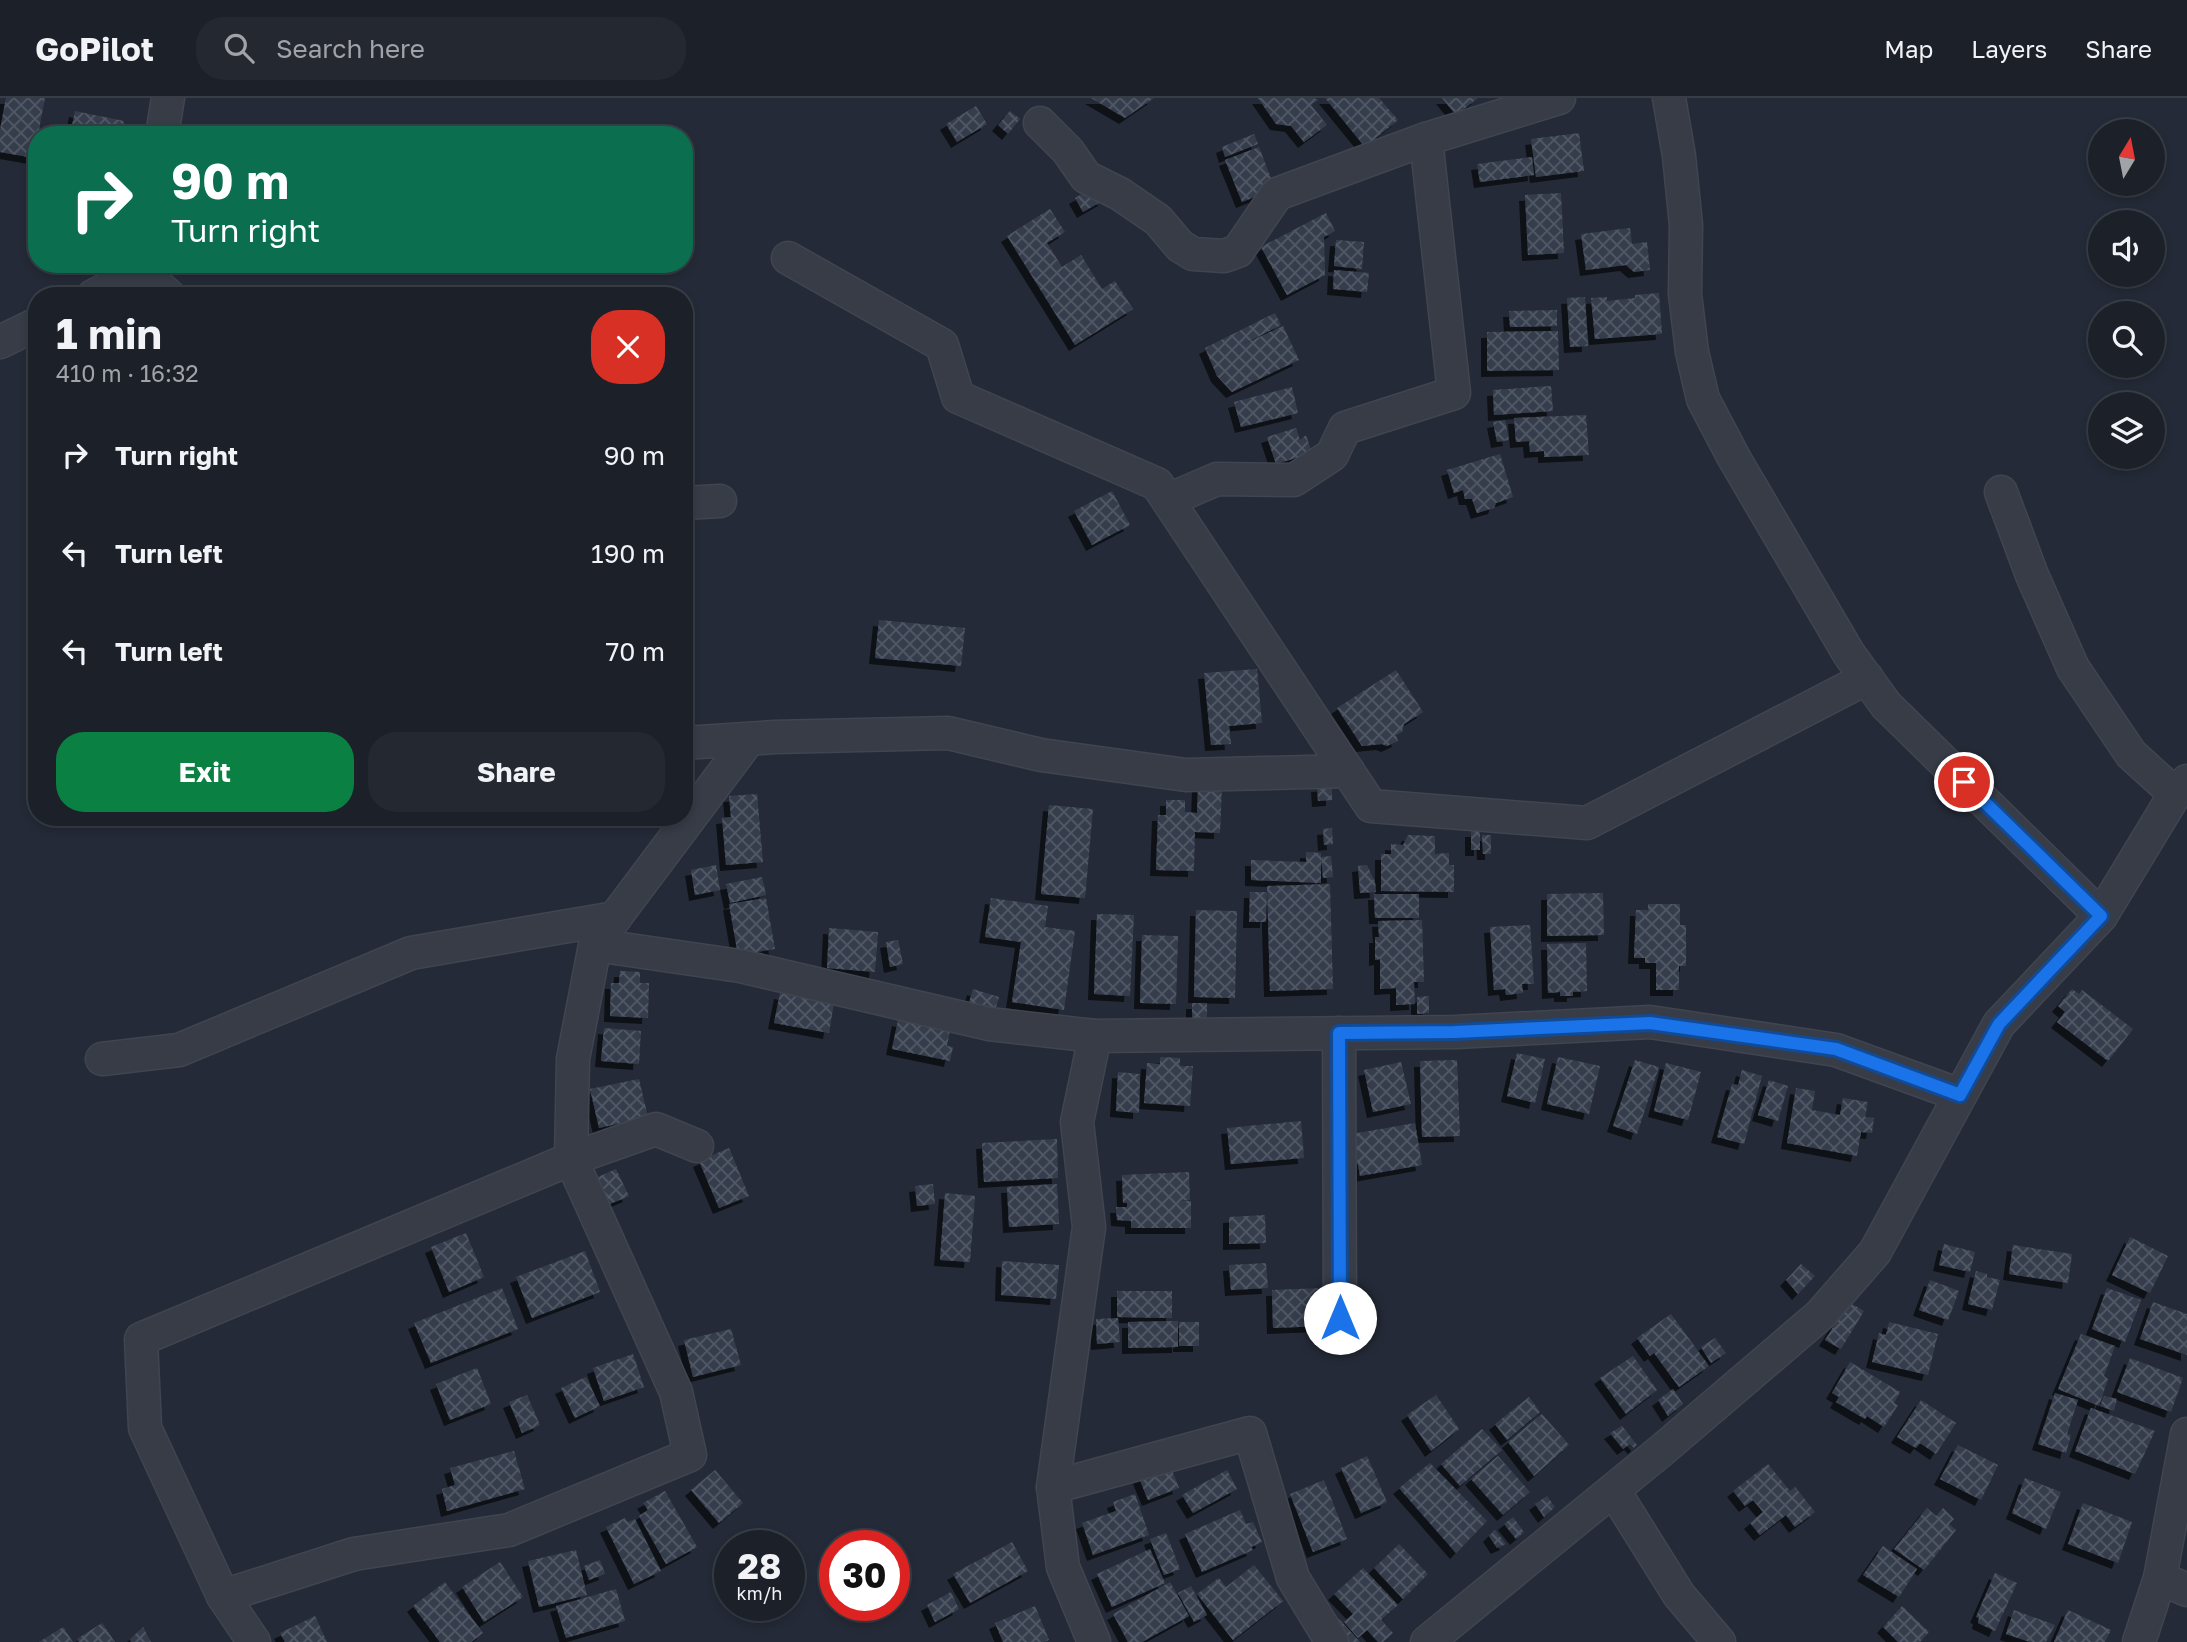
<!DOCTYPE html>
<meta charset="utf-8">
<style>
:root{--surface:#1b2029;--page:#242831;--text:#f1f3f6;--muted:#a0a3a8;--line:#393e46;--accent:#0b8043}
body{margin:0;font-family:"Golos Text",sans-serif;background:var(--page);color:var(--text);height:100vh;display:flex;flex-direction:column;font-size:26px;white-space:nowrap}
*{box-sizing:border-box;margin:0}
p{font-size:23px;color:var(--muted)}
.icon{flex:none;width:38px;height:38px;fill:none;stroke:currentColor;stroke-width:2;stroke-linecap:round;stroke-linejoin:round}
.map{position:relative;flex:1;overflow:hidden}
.sheet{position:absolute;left:28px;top:189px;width:665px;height:539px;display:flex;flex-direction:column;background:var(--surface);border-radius:28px;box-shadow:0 4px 10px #0003,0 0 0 2px var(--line)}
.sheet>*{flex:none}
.guide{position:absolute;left:28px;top:28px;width:665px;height:147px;border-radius:28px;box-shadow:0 4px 10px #0003,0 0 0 2px var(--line);background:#0b6e4f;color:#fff;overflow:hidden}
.needle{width:46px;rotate:10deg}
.fabs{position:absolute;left:2088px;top:21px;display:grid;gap:14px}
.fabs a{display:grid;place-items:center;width:77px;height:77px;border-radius:50%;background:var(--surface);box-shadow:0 4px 10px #0003,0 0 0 2px var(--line);font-size:35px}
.speed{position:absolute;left:714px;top:1432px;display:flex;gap:14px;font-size:35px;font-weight:700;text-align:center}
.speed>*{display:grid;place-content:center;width:91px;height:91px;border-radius:50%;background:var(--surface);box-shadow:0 4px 10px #0003,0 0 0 2px var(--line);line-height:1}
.speed small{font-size:18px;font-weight:400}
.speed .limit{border:10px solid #d22;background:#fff;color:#111}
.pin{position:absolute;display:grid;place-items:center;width:60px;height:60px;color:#fff;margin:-30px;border:4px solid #fff;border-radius:50%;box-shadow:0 2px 7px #0007}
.me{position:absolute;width:77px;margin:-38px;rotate:0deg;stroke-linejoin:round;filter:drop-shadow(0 0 5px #0008)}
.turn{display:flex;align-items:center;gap:24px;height:147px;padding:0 28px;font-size:32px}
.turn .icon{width:91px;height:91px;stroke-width:2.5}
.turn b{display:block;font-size:49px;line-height:60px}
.round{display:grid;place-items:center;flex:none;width:74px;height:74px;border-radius:28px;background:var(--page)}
.headline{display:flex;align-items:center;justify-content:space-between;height:119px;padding:0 28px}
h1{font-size:42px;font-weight:700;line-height:52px}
.action{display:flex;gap:14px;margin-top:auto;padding:14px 28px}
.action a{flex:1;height:80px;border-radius:28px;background:var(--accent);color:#fff;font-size:28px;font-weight:700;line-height:80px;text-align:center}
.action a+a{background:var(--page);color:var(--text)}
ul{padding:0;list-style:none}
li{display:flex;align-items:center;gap:21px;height:98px;padding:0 28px}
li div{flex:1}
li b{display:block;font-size:26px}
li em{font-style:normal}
header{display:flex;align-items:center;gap:42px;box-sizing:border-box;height:98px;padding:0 35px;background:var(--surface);border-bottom:2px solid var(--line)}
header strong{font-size:33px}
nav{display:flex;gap:38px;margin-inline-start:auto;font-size:24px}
.search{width:490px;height:63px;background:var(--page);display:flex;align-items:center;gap:18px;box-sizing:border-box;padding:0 24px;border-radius:28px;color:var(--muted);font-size:26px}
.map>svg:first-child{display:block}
.building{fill:url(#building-cross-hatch);filter:url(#shadow)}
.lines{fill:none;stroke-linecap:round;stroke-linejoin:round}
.minor-casing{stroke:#404550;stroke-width:35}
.minor{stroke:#373c47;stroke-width:32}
.route-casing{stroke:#114b97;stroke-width:18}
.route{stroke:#1a73e8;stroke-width:12}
</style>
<header>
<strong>GoPilot</strong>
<div class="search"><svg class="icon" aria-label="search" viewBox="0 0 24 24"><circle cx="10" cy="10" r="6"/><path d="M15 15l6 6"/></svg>Search here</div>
<nav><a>Map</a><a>Layers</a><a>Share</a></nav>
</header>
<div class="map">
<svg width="2187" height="1544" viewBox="0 0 2187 1544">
<defs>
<pattern id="building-cross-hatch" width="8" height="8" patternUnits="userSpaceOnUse" patternTransform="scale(1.75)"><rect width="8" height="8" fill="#363e4d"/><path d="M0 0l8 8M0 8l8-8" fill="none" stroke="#515865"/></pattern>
<filter id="shadow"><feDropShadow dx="-6" dy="6" stdDeviation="0" flood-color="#0009"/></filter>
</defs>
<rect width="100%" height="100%" fill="#242a37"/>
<g class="building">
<path d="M6,0h39l-7,37h-1l-3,23 -34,-6v-22z"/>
<path d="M1091,0h63l-29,20z"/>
<path d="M1258,0h56l4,2 -7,5 16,20 -23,17 -13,-16 -15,-2z"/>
<path d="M1325,0h54l19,22 -33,27z"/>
<path d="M1442,0h36l-22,17z"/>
<path d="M976,8l11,18 -30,18 -11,-18z"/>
<path d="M75,13l49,10 -3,14h-51z"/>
<path d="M1010,13l10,8 -12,15 -10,-9z"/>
<path d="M1579,35l5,38 -48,6 -5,-38z"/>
<path d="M1254,36l4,10 -33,13 -3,-10z"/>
<path d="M1259,49l16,42 -33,13 -17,-42z"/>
<path d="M1532,59l2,18 -54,7 -3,-18z"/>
<path d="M1096,88l8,14 -21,12 -8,-14z"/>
<path d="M1561,95l3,60 -36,2 -3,-60z"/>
<path d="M1050,111l15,23 -18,11 15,24 19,-12 21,34 13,-8 18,28 -58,36 -68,-109z"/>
<path d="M1326,115l9,18 -11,6 1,38 -38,20 -26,-48z"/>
<path d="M1630,130l2,16 15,-2 3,28 -16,2 -8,-7 -40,5 -5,-36z"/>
<path d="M1336,142l28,2 -2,27 -28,-3z"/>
<path d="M1334,172l35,3 -2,19 -34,-3z"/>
<path d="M1659,195l3,41 -67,5 -4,-41 16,-1v4l28,-3v-3z"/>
<path d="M1585,199l3,49 -18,1 -3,-49z"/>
<path d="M1557,212v16l-47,1 -1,-16z"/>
<path d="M1275,215l6,12 -41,21 43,-20 16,34 -67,32 -15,-16 -12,-28z"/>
<path d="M1558,233l1,39 -72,1v-39z"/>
<path d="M1551,288l2,25 -59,4 -1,-25z"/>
<path d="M1292,289l6,26 -57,14 -7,-25z"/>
<path d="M1586,317l3,40 -45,2v-6l-14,1 -1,-11 -13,1 -2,-24z"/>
<path d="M1505,322l4,20 -12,2 -4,-20z"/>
<path d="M1296,330l4,12 6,-5 6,18 -36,11 -9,-27z"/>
<path d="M1500,356l13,43 -17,6 -2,5 -17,5 -5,-14h-7l-2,-9 -9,3 -7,-23z"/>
<path d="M1112,393l18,34 -38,20 -18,-34z"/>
<path d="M879,522l86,8 -4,38 -86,-8z"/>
<path d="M1257,571l5,54 -33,3 2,18 -20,1 -7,-72z"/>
<path d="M1396,572l27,42 -19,12 -2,8 -6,3 2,6 -11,5 -5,-2 -20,2 -25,-38z"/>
<path d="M1198,686l24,2 -2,47 -25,-1 -1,39 -38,-1 2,-55h8v-15h19v12l12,1z"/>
<path d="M1332,687v15l-14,1 -1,-15z"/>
<path d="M757,696l6,68 -37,3 -4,-47 9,-1 -2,-21z"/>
<path d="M1049,707l44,4 -8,89 -44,-4z"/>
<path d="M1332,730l1,16 -9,1 -1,-16z"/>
<rect x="1471" y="733" width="9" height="19"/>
<path d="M1408,737l27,1v18l14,-1v12h5v27l-73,-1v-37h10v-10l12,1z"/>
<path d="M1482,737h9v19h-8z"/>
<path d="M1306,754l15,1v30l-70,-3v-20l55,2z"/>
<path d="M1331,758l2,21 -10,1 -2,-21z"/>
<path d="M716,767l4,25 -25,5 -4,-25z"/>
<path d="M1367,767l8,17 1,10 -16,1 -2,-27z"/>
<path d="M762,779l4,18 -36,8 -4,-19z"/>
<path d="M1330,786l3,105 -63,2 -3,-105z"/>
<path d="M1250,794h17l-1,30h-17z"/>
<path d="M1603,795l1,42 -57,1v-42z"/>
<path d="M1374,796h45v24h-44z"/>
<path d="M766,800l9,51 -37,6 -9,-51z"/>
<path d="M991,800l57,8 -3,21 30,4 -11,79 -52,-8 9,-60 -36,-5z"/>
<path d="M1648,806h32v21h6v41h-7v24h-23v-27h-11v-5h-11l2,-48h12z"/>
<path d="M1196,812l41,1 -2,87 -41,-1z"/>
<path d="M1097,816l37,1 -4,81 -36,-2z"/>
<path d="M1422,822l2,62h-10l1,22 -19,1v-17l-16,1v-30l-5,1v-23h4l-1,-16z"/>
<path d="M1530,827l4,59h-12l1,9 -17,2 -1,-6 -11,1 -4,-63z"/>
<path d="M829,830l49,4 -3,40 -48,-4z"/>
<path d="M1142,837l36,1 -2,68 -36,-1z"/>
<path d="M898,842l5,24 -13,3 -4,-25z"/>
<path d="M1586,845l1,48 -14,1v4h-13v-4l-12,1 -1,-49z"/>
<path d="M620,873l20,1v11h9l-1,35 -38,-2 1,-33h8z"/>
<path d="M973,891l26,8 -5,17 -26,-8z"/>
<path d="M2072,891l7,5 3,-4 51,39 -25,32 -51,-39 8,-10 -7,-6z"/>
<path d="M780,895l54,10 -5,30 -55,-10z"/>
<path d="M1429,898v17l-12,1v-17z"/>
<rect x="1192" y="905" width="15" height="23"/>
<path d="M898,922l52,11 -3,15 6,1 -3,14 -58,-12z"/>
<path d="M604,930l37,3 -2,33 -38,-3z"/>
<path d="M1517,955l28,6 -10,44 -28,-7z"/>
<path d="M1160,959l20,1v8h13l-3,40 -46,-3 3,-40 13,1z"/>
<path d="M1558,959l42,9 -11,48 -42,-10z"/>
<path d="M1457,962l3,76 -38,1 -2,-76z"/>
<path d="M1635,962l24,7 -22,67 -24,-8z"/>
<path d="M1401,964l10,42 -38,8 -9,-42z"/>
<path d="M1666,965l35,9 -13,48 -34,-9z"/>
<path d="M1742,972l20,6 -18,68 -27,-7 15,-53 6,1z"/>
<path d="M1118,974l22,2 -1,39 -23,-2z"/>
<path d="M639,981l9,38 -49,11 -9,-39z"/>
<path d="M1769,982l19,6 -10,35 -20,-6z"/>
<path d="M1796,990l19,3 -3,19 28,5 3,-17 25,4 -3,15 9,1 -2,15 -11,-1 -4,24 -70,-13z"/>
<path d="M1301,1023l3,37 -73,6 -4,-36z"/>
<path d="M1415,1025l7,42 -62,11 -8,-42z"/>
<path d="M1057,1041l1,39 -74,4 -2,-39z"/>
<path d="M729,1050l20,48 -30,12 -20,-47z"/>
<path d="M616,1071l13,27 -19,8 -12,-27z"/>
<path d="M1189,1074l1,28 -10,1h11v27h-60v-7l-14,-1 -1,-13h11v-4h-4l-1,-28z"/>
<path d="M933,1086l2,20 -18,2 -2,-20z"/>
<path d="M1057,1086l2,40 -50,3 -2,-40z"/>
<path d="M945,1095l30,3 -5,66 -30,-2z"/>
<path d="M1265,1117l1,28 -37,1v-27z"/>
<path d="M466,1135l18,44 -35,15 -18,-45z"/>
<path d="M2130,1139l38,19 -18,37 -38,-18z"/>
<path d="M1944,1146l31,8 -5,20 -31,-7z"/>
<path d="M2013,1147l59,9 -4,29 -59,-9z"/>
<path d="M585,1153l15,41 -68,26 -16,-41z"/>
<path d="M1002,1163l57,4 -3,34 -55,-4z"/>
<path d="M1266,1165l2,25 -37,2 -2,-25z"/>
<path d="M1801,1166l14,12 -17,18 -12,-14z"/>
<path d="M1976,1173l11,3v3l13,3 -8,30 -24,-6z"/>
<path d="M1930,1182l29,11 -11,29 -29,-10z"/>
<path d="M502,1190l16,41 -87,34 -17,-40z"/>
<path d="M1324,1190l1,38 -52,2 -1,-38z"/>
<path d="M2107,1190l34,12 -16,42 -33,-13z"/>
<path d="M1117,1193h55v27l-55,-1z"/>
<path d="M1849,1204l15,9 -23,38 -16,-9z"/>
<path d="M2153,1204l34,12v41l-47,-16z"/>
<path d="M1671,1216l38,52 -30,21 -25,-34 -4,3 -13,-18z"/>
<path d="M1118,1220l2,24 -23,2 -1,-25z"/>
<path d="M1178,1223v26l-50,1v-26z"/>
<rect x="1179" y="1224" width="20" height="24"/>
<path d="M1889,1224l49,12 -10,41 -56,-13 7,-29 7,2z"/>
<path d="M731,1231l10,36 -48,12 -9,-37z"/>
<path d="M2081,1236l34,12 -11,30 4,3 -9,27 -41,-17z"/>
<path d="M1715,1240l11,15 -15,10 -10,-16z"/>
<path d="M633,1256l11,33 -40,14 -11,-33z"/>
<path d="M1633,1258l24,34 -31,24 -26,-36z"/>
<path d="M2130,1260l53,20 -12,34 -54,-20z"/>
<path d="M1850,1264l50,30 -6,11 4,2 -14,22 -17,-11 -2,3 -29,-17 3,-5 -7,-4z"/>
<path d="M477,1270l14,36 -41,16 -14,-36z"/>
<path d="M586,1279l14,29 -25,12 -14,-30z"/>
<path d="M1673,1291l10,15 -15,12 -10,-16z"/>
<path d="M2055,1295l23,7 -11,34 4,1 -5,18 -28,-9z"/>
<path d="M527,1297l13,30 -18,8 -13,-31z"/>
<path d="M1436,1297l23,34 -28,22 -24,-36z"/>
<path d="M2104,1298l13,3 -3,12 -14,-5z"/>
<path d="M1529,1299l11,15 -33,28 -12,-16z"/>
<path d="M1921,1302l35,23 -20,31 -16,-11 -4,5 -19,-11z"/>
<path d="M2091,1310l64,23 -20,43 -60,-23z"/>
<path d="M1542,1316l27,31 -35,31 -26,-34z"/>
<path d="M1622,1328l15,19 -3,3 -4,-4 -7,5 -13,-16z"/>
<path d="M1482,1331l20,21 -42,36 -19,-22z"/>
<path d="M1958,1347l40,20 -17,35 -41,-21z"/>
<path d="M514,1353l11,38 -78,22 -5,-22 13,-4 -5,-17z"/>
<path d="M1367,1358l20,46 -26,11 -20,-45z"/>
<path d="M1498,1358l32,36 -27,23 -32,-36z"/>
<path d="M1430,1365l57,58 -31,32 -57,-65z"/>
<path d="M1768,1366l22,27 5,-4 20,25 -20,15 -9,-12 -26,20 -10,-12 13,-11 -10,-12 -8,6 -12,-15z"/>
<path d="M1170,1367l9,23 -31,12 -9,-22z"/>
<path d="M715,1372l28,33 -24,20 -28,-33z"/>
<path d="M1227,1372l10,19 -44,24 -11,-18z"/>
<path d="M2025,1380l36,14 -15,37 -34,-16z"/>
<path d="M1324,1382l23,59 -34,13 -23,-58z"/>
<path d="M665,1393l32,56 -31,17 -27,-48 9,-6 -5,-7z"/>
<path d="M1135,1396l14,41 -56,20 -11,-32 34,-12 -3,-9z"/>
<path d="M1547,1398l8,11 -11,10 -9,-13z"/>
<path d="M2083,1405l49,19 -14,41 -50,-19z"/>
<path d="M1927,1410l9,8 7,-8 11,11 -5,5 7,6 -32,40 -30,-21z"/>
<path d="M1240,1412l6,14 7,-2 9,20 -11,5 2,3 -51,22 -17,-38z"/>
<path d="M1513,1419l11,15 -8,7 -12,-15z"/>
<path d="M625,1420l3,4 7,-3 26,52 -27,13 -28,-57z"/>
<path d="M1495,1432l11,14 -9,4 -8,-12z"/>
<path d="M1166,1435l14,36 -16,6 -14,-36z"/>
<path d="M1012,1444l16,29 -58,32 -17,-29z"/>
<path d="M1399,1446l29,30 -25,25 -29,-31z"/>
<path d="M1883,1448l34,23 -18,28 -36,-22z"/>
<path d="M1150,1451l15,34 -53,24 -15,-33z"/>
<path d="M576,1452l11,45 -48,12 -11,-46z"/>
<path d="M600,1462l5,14 -16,6 -5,-14z"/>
<path d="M500,1464l23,35 -39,25 -22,-35z"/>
<path d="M1254,1467l29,36 -50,39 -36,-46 22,-16 7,9z"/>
<path d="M1363,1470l35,37 -17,15 12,13 -10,9h-5l-11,-12 -9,8 -14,-16 9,-8 -19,-20z"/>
<path d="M1995,1475l22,10 -22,48 -17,-8 1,-5 -3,-1z"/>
<path d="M445,1484l38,51 -12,9h-31l-27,-36z"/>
<path d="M1170,1484l19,34 -47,26h-14l-15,-28z"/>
<path d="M1191,1488l16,29 -13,7 -16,-29z"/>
<path d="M616,1491l9,32 -59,17 -10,-32z"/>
<path d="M951,1494l8,17 -24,13 -8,-17z"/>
<path d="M1035,1508l14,34 -5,2h-41l-8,-19z"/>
<path d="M1902,1508l27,26 -9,10h-22l-15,-15z"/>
<path d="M2014,1512l41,15 -9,17h-16l-24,-8z"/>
<path d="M2068,1512l43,20 -6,12h-51z"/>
<path d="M315,1518l12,26h-42l-5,-9z"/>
<path d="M1339,1521l21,23h-18l-13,-14z"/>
<path d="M102,1525l13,19h-36l-2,-3z"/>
<path d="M63,1529l10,15h-34z"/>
<path d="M143,1529l8,15h-20l-1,-3z"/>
</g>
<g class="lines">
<defs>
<g id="minor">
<path d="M1669,0l10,58 7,69 -1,69 7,58 11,47 31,59 115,196 37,51 215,211"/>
<path d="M1040,25l28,28 18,26 34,17 38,26 22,26 13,8 31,2 14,-5 39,-57 149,-55 133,-41"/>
<path d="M162,37l6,-37"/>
<path d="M788,160l154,87 16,52 199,87 214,322 216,17 280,-145"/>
<path d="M142,173l27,25"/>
<path d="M93,198l49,-25"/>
<path d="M0,244l37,-18"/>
<path d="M2001,394l31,83 41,93 58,86 44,40"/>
<path d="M1168,402l49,-21 77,1 38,-25 13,-27 109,-35 -28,-254"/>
<path d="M684,405l36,-2"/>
<path d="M684,645l91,-6 173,-4 93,22 145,20 162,-4"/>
<path d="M602,837l147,-196"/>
<path d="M1339,935l1,285"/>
<path d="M102,961l77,-9 232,-97 204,-35"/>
<path d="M1053,1389l197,-54 43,145 39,64"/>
<path d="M1614,1393l65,104 40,47"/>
<path d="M2160,1480l27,12"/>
<path d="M223,1498l-78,-168 -4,-89 430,-180 85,-30 41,17"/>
<path d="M254,1544l-31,-46 131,-42 155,-24 181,-75 -14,-63 -105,-233 2,-100 22,-114 145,21 249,58 106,12"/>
<path d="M1094,1544l-31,-75 -10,-80 36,-260 -12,-105 18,-86 360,-4 195,-10 186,28 124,45"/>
<path d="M1427,1544l235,-192 158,-135 55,-63 124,-228 102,-108 74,-122 12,-13"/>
<path d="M2139,1544l21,-64 27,-144"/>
</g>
</defs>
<use href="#minor" class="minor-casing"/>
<use href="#minor" class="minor"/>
</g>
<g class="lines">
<defs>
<path id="route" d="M1340,1220l-1,-285 116,-1 195,-9 186,26 124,46 39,-71 102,-108 -137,-134"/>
</defs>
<use href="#route" class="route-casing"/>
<use href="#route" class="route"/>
</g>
</svg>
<div class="fabs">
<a><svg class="needle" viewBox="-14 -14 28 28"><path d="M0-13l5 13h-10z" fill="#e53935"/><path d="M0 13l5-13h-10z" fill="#a0a3a8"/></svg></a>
<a><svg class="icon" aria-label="sound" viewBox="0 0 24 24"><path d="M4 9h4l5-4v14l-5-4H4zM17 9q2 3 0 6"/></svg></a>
<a><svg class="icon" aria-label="search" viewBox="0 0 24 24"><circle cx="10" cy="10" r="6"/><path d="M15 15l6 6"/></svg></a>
<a><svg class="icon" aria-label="layers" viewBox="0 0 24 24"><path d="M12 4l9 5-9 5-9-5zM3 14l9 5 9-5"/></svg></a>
</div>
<div class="speed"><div>28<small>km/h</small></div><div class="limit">30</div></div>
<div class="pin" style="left:1964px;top:684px;background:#d93025"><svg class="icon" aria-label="arrive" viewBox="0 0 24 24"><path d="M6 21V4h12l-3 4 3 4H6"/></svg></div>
<svg class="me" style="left:1340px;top:1220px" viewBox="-20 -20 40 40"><circle r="19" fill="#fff"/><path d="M0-13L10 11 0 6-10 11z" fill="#1a73e8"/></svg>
<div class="guide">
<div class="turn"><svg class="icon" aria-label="right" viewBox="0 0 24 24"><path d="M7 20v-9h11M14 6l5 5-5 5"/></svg><div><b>90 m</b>Turn right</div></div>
</div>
<section class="sheet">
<div class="headline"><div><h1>1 min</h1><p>410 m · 16:32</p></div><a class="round" style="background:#d93025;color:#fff"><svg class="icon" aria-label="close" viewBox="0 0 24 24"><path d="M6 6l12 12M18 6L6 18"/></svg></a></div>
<ul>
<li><svg class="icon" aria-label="right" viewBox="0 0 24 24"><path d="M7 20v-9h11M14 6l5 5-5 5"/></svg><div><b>Turn right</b></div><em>90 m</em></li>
<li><svg class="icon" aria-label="left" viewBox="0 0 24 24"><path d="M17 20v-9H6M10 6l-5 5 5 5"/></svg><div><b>Turn left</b></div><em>190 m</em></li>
<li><svg class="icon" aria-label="left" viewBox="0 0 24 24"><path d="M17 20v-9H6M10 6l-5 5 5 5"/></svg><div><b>Turn left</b></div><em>70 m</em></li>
</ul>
<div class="action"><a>Exit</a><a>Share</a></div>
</section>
</div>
